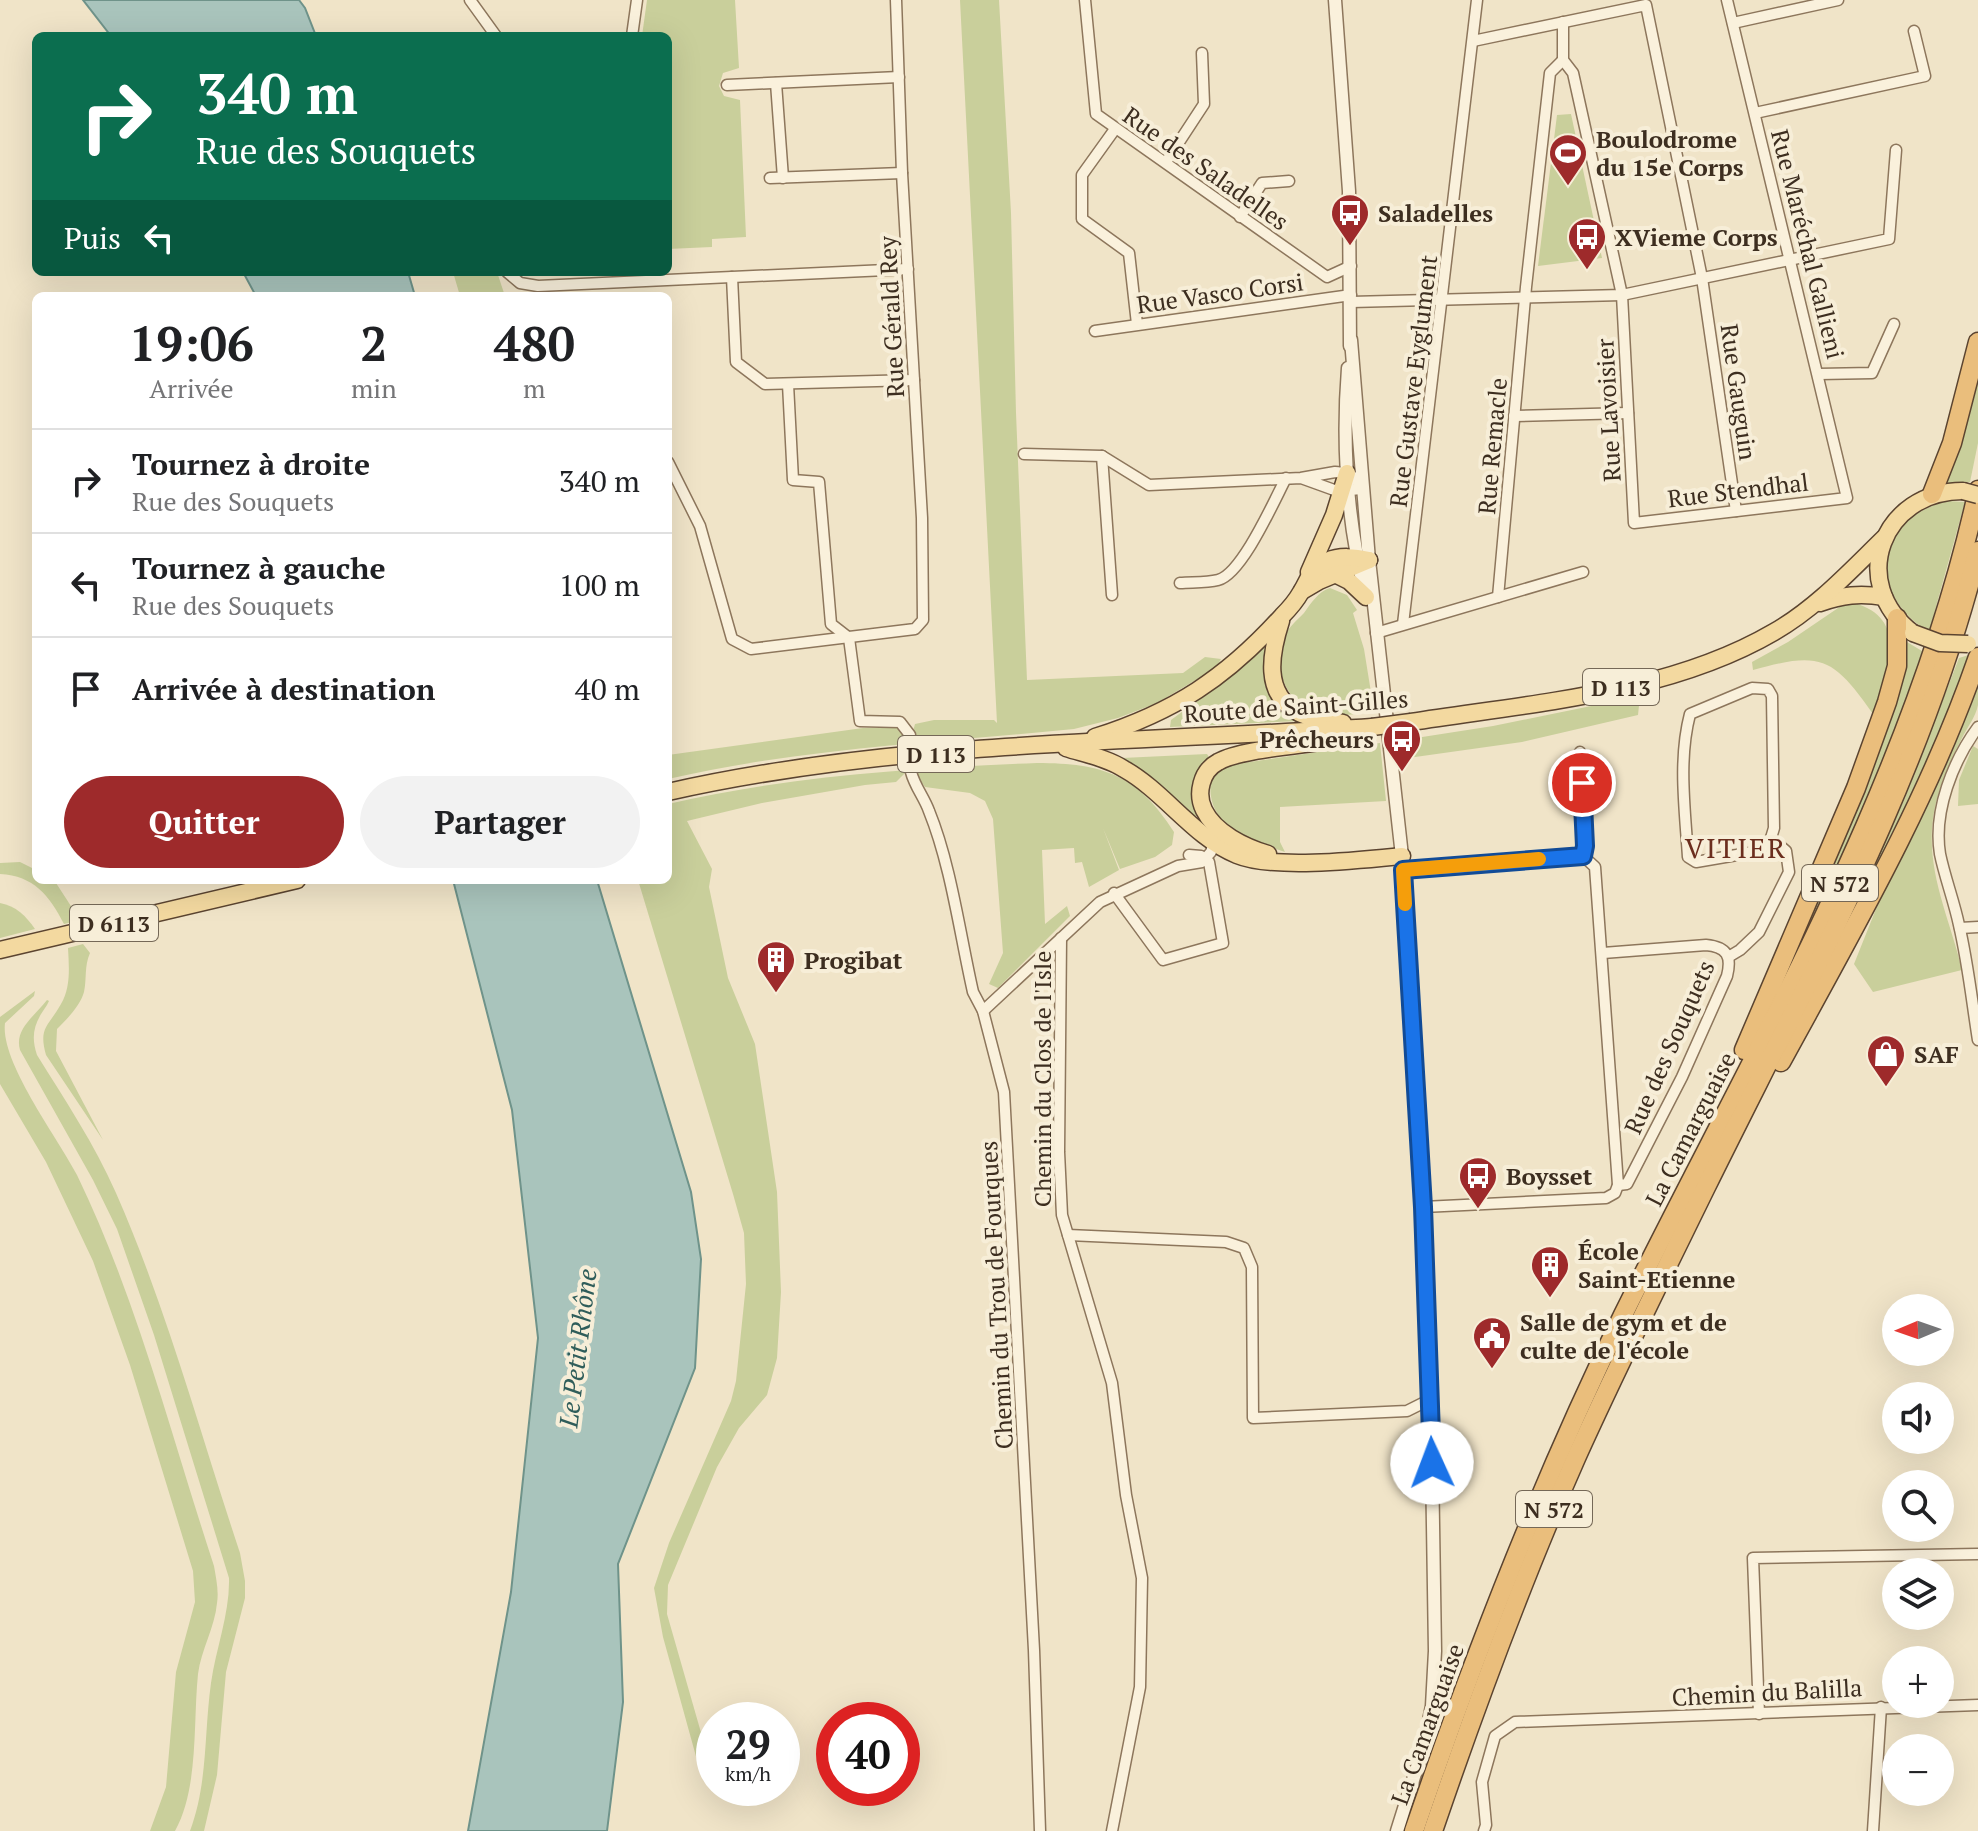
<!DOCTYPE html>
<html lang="fr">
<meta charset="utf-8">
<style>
:root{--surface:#fff;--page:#f2f2f2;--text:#202124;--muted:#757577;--line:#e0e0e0;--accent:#9e2a2b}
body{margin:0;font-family:"PT Serif",serif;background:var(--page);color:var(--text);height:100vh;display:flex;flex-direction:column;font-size:30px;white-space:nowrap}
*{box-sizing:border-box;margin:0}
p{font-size:26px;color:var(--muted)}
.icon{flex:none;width:44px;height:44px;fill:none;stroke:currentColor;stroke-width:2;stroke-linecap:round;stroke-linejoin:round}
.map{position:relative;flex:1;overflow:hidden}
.drawer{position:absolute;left:32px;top:292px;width:640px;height:592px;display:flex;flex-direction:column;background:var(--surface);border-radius:12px;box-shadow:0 8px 32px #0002}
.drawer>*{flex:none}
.top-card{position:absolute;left:32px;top:32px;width:640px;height:244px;border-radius:12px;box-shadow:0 8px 32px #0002;background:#0b6e4f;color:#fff;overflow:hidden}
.needle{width:52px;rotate:268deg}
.controls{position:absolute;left:1882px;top:1294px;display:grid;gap:16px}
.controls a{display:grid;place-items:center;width:72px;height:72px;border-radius:50%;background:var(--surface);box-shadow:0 8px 32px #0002;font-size:40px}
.speed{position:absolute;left:696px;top:1702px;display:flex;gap:16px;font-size:40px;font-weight:700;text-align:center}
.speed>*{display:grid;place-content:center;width:104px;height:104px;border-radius:50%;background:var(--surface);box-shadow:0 8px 32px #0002;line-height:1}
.speed small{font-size:20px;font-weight:400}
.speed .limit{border:12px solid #d22;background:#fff;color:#111}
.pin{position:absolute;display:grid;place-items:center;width:68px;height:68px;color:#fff;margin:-34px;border:4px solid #fff;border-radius:50%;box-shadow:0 2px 8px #0007}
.me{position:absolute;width:88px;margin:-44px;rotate:358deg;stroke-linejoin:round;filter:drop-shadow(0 0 6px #0008)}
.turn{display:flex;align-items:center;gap:28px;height:168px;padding:0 32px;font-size:36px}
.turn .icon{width:104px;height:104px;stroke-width:2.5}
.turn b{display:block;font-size:56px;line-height:68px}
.then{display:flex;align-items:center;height:76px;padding:0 32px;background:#0003;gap:16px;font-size:30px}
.eta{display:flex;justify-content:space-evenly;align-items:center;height:136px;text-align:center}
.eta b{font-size:48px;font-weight:600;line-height:56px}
.action{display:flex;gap:16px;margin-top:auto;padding:16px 32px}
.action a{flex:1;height:92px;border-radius:48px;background:var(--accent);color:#fff;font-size:32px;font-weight:600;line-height:92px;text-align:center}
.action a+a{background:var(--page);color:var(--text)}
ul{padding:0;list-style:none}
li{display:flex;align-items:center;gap:24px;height:104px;padding:0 32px;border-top:2px solid var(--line)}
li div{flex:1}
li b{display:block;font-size:30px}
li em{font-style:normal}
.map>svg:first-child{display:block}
.green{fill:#c9cf9b}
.water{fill:#a9c4bc;stroke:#6f938a;stroke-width:2}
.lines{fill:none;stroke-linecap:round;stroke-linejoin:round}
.minor-tunnel{stroke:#ccc0a6;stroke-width:10;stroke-dasharray:10 5;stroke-linecap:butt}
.minor-casing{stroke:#8d765c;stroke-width:13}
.tertiary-casing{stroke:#8d765c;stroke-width:15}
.primary-casing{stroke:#5b4430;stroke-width:19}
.trunk-casing{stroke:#5b4430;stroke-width:21}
.minor{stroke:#faf1dc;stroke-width:10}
.tertiary{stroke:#faf1dc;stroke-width:12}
.primary{stroke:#f3d9a0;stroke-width:16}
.trunk{stroke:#eabe7c;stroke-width:18}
.primary-bridge-casing{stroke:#5b4430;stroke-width:19;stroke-linecap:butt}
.primary-bridge{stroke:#f3d9a0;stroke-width:16}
.route-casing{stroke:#114b97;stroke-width:20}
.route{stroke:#1a73e8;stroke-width:14}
.slow{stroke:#f59e0b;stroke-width:14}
.labels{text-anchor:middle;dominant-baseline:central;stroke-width:8;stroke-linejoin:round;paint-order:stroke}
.shield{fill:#f7eed8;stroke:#756857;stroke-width:2}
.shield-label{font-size:22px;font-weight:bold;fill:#3d2e20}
.poi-label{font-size:24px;font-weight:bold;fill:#3d2e20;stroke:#f7eed8;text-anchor:start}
.street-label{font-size:24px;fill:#3d2e20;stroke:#f7eed8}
.water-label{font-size:26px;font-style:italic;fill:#2f5d5a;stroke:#f7eed8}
.quarter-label{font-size:28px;letter-spacing:2px;fill:#6b2e1e;stroke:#f7eed8}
</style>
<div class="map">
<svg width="1978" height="1831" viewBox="0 0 1978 1831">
<rect width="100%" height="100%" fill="#f0e4c8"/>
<g class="green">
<path d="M647,0h88l4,68 -16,5 -4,13 5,10 16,4 6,137 -34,2v8l-44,2v-213h-26z"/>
<path d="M960,0h39l12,213 5,200 11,267 156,-7 22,-16 16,2 -5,9 -59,35 -39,15 -44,11c-136,14 -272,19 -406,50v-24l195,-27 36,-1 13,8 3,-11 19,-4h60l3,3z"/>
<path d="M1571,114l31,144 -64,8 19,-151z"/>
<path d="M453,272h44l8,24h-45z"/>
<path d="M1978,378v65l-8,39 -23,2z"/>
<path d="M1949,501l16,1 -36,130c-65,-39 -54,-115 20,-131z"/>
<path d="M1330,588l17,7 10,15 -4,3 11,36 10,62c-19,4 -43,7 -62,0 -28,-12 -40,-47 -28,-74 4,-9 13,-17 20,-24 7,-10 15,-22 26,-25z"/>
<path d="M1854,603c58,16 32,72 19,111 -40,-57 -52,-63 -120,-44l-1,-8 36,-20 53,-36z"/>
<path d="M1268,634c-11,48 2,52 31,87l-129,6 1,-7 63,-47z"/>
<path d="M1907,642l15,9c-28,96 -72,187 -114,277l-5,-3z"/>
<path d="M1975,653l-28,79 -110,210 68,-144 54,-140z"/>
<path d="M1978,674c0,10 0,21 0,31 -2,11 -11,23 -16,33 -9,18 -19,38 -24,57 -19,65 10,115 24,175l-89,22 -19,-28 22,-55 73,-153z"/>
<path d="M1640,696l-2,19 -116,27 -114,16 -5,-18 90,-14z"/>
<path d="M1380,743l6,58 -106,6v35l5,10c-37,-12 -81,-26 -74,-74l18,-13z"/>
<path d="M1973,746l5,3v55l-20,2 1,-26z"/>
<path d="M1207,754l2,3 -9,12 -3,47h-4l-71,-58z"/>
<path d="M1037,763c66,0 101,12 137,69l-2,13 -17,12 -35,12 -17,-41 16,42 -30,17 -7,-25 -7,1 -1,-15 -32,2 3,74 22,-18 3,10 -72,72 -9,-4 14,-31 -10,-134 -8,-18 -15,-8 -45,-6 -11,-15 -9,1 -9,9 -31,3 -103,18 -75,18 25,48 -3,18 19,91 27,66 22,148 4,100 -4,66 -10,37 -28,33 -22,39 -49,118 -1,29 37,129 -7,17 -34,-123 -9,-49 15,-45 62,-142 5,-20 10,-97 -2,-51 -11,-39 -95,-314h30v-76c122,-28 244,-36 369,-41z"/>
<path d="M20,862l16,8v10h15l5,3 24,37 -16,4c-15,-29 -30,-48 -64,-50v-11z"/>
<path d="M0,903c16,3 26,13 35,26l-35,9z"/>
<path d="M83,944l7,9c-6,14 -3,25 -6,39 -4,14 -17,27 -27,37l-1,22 47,89 -57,-85c-8,-28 3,-29 15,-51 10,-17 8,-37 7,-56z"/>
<path d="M35,991l-1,5 -29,27c-5,39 53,115 72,152 60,124 94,260 137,391 2,12 5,25 3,37 -2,24 -16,47 -19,71 -5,48 1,114 -23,157h-25l16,-44 10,-115 19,-70 -2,-31 -63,-206 -37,-104 -47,-99 -46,-78v-67z"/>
<path d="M47,1000l2,1 -2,4c-12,17 -17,29 -10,50 28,45 58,90 79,138 51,116 84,240 124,360l5,28v17l-19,74 -9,103 -13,56h-14c18,-48 14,-98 21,-148 5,-35 19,-70 18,-105l-75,-243 -37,-106 -24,-49 -73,-130c-6,-21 15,-34 27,-50z"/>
</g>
<g class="water">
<path d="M83,0h216l6,8 11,28h-205z"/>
<path d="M243,272h165l7,24h-159z"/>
<path d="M453,880h144l94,312 10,67 -6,109 -77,196 5,138 -16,129h-139l43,-239 27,-254 -26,-228z"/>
</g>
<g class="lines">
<path class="minor-tunnel" d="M910,735l1,37"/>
<defs>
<g id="minor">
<path d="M470,0l26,36"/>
<path d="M1085,0l11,114 231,163 24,-11"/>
<path d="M1563,22v38l10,13 49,222 12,228 213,-25 -120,-498"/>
<path d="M1733,23l105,-23"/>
<path d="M632,36l5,-36"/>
<path d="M1473,41l173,-36 56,273 34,233"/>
<path d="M776,83l7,95"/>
<path d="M727,85l172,-8"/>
<path d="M1755,113l170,-37 -11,-45"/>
<path d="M1115,129l-33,46v44l47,34 8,71"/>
<path d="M1166,162l38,-58 -2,-51"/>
<path d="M770,178l132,-5"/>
<path d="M1240,217l22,-34 27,-2"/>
<path d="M507,272l13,11 18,3 370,-17"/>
<path d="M732,277l4,85 29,22 149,-4"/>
<path d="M1351,302l271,-7 267,-56 7,-89"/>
<path d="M1095,331l256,-36"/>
<path d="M1819,374l53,-1 22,-49"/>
<path d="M788,384l5,96 26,2 12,142 18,14 11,83 40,1 10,13"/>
<path d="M1514,416l114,-3"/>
<path d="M1024,454l78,2 47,29 152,-7 34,-6 12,1 8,5 7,11 -25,2 -36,-13"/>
<path d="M1102,456l10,139"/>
<path d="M668,462l32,64 32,113 19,10 164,-20 8,-9 -1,-102 -20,-345 -6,-173"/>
<path d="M1180,583c12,-1 26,0 38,-3 24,-6 56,-79 68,-102"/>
<path d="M1498,597l28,-310 24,-214 13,-13"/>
<path d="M1403,624l74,-624"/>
<path d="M1376,633l207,-61"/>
<path d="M1752,688l16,1 4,7 2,132 -3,10 -11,13 -64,11 -8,-5c-3,-48 -10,-97 2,-143z"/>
<path d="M1978,727c-25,34 -45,84 -38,127 5,24 14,47 19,71 9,38 13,77 19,115"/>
<path d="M1580,752l5,94 -2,10"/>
<path d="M911,772c4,15 13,25 18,39 22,54 31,124 44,181l10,19 21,81 30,558 6,181"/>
<path d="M1403,870l180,-14 12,11 23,318 -3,8 -9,5 -183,9"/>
<path d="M1114,893l49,67 60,-17 -14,-81 -8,-6 -12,-1"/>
<path d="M1960,928l18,-1"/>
<path d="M1061,938l-2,214 3,63 50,168 14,112 16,83 -2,109 -28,144"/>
<path d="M1603,953l103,-8c21,2 26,11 21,31l-45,101 -55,107 -9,1"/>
<path d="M1730,956l10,-6 19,-18 30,-60 -3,-21 -15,-13"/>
<path d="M983,1011l117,-109 78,-36 24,-4 9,-10 4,-14"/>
<path d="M1068,1235l158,7 18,6 8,19 1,151 154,-7 24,-12"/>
<path d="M1759,1714l-6,-156 225,-4"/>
<path d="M1484,1831l2,-6 -4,-43 13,-46 20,-14 463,-17"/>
<path d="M1873,1831l8,-124"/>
</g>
<g id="tertiary">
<path d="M1335,0l14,191 1,155"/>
<path d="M1351,340l18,220 33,296 21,351 8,192 4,252 -3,55 -8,39 -27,86"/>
<path d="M1348,368c-6,76 -1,154 18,228"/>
</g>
<g id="primary">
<path d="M1309,572l25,-57 13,-42"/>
<path d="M1337,575l12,6 17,16"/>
<path d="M1302,591l17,-10 50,-21"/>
<path d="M1820,603c22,-8 40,-10 64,-6"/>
<path d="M1281,621c-10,31 -19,73 18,92 13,6 30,8 44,10"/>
<path d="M1913,633c-66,-50 -31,-142 50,-142"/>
<path d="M1411,722c120,-19 257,-28 363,-90 42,-24 76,-61 110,-94"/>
<path d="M1095,737c79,-25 131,-59 187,-121 7,-7 14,-15 19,-24 9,-14 8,-23 26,-31 13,-6 28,-4 42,-1"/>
<path d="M1066,748c19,6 41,10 58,21 41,23 69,68 113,86 36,15 125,5 165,1"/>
<path d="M668,792c230,-52 469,-49 704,-65"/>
<path d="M1268,854c-23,-7 -53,-21 -64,-44 -8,-16 -3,-39 14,-48 24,-14 95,-17 126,-24"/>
<path d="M0,950l297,-70"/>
</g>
<g id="trunk">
<path d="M1932,494l20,-51 26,-101"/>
<path d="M1744,1050l112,-262 31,-86 10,-36v-48"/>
<path d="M1781,1062c72,-132 148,-263 197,-405"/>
<path d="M1414,1831c60,-176 127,-349 209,-516 132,-268 290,-529 355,-825"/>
<path d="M1433,1831c43,-126 89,-251 143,-373 41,-91 86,-181 130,-271 102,-207 216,-411 272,-636"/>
</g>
</defs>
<use href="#minor" class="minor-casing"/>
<use href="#tertiary" class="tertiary-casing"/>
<use href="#primary" class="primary-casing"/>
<use href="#trunk" class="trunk-casing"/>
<use href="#minor" class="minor"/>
<use href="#tertiary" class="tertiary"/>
<use href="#primary" class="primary"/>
<use href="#trunk" class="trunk"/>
<defs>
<g id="primary-bridge">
<path d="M1963,491l15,4"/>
<path d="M1913,633l27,10 28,1"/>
<path d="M1372,727l39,-5"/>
</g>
</defs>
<use href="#primary-bridge" class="primary-bridge-casing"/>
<use href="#primary-bridge" class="primary-bridge"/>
</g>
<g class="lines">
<defs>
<path id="route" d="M1432,1463l-9,-256 -20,-337 180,-14 2,-10 -3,-63"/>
</defs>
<use href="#route" class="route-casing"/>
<use href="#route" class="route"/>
<path class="slow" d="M1405,904l-2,-34 136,-11"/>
</g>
<defs>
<symbol id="stadium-pin" viewBox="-11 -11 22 30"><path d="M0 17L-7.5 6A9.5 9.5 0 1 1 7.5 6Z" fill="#9e2a2b" stroke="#f7eed8"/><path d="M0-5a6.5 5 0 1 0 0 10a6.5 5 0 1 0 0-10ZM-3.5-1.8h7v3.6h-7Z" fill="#fff"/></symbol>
<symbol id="bus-pin" viewBox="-11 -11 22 30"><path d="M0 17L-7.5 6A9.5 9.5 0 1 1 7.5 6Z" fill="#9e2a2b" stroke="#f7eed8"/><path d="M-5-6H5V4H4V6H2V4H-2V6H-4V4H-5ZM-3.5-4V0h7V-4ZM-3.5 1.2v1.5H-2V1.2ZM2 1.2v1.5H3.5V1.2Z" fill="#fff"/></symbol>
<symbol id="building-pin" viewBox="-11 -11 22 30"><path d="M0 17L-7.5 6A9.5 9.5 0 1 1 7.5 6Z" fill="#9e2a2b" stroke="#f7eed8"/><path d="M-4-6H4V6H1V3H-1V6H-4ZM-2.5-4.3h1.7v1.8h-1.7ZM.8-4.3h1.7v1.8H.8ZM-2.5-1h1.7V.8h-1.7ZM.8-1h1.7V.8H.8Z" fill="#fff"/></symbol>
<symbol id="shop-pin" viewBox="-11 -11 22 30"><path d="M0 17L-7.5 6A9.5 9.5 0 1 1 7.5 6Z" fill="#9e2a2b" stroke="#f7eed8"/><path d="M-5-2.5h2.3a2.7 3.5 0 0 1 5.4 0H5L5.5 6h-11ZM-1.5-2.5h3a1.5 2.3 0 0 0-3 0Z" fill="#fff"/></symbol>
<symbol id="civic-pin" viewBox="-11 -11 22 30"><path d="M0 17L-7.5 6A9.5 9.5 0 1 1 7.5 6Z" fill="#9e2a2b" stroke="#f7eed8"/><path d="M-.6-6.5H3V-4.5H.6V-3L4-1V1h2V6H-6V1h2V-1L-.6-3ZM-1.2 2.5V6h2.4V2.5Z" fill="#fff"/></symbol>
</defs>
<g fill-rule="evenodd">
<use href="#stadium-pin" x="1546" y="131" width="44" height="60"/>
<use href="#bus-pin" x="1328" y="191" width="44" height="60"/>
<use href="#bus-pin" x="1565" y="215" width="44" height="60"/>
<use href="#bus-pin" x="1380" y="717" width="44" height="60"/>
<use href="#building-pin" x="754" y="938" width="44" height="60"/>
<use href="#shop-pin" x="1864" y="1032" width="44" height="60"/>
<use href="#bus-pin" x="1456" y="1154" width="44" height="60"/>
<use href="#building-pin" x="1528" y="1243" width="44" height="60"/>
<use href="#civic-pin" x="1470" y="1314" width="44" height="60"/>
</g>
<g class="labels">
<g class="shield">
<rect x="1583" y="669" width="76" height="36" rx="6"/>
<rect x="898" y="736" width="76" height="36" rx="6"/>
<rect x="1802" y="865" width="76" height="36" rx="6"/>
<rect x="70" y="905" width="88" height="36" rx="6"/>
<rect x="1516" y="1491" width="76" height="36" rx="6"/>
</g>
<g class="shield-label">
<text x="1621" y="687">D 113</text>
<text x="936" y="754">D 113</text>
<text x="1840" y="883">N 572</text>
<text x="114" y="923">D 6113</text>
<text x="1554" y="1509">N 572</text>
</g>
<g class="poi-label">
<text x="1596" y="139">Boulodrome<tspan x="1596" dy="28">du 15e Corps</tspan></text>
<text x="1378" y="213">Saladelles</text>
<text x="1615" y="237">XVieme Corps</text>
<text x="1374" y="739" text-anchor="end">Prêcheurs</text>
<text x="804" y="960">Progibat</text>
<text x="1914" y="1054">SAF</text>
<text x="1506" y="1176">Boysset</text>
<text x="1578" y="1251">École<tspan x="1578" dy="28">Saint-Etienne</tspan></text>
<text x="1520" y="1322">Salle de gym et de<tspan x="1520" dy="28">culte de l'école</tspan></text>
</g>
<g class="street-label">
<text transform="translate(1206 168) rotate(35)">Rue des Saladelles</text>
<text transform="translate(1808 244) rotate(76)">Rue Maréchal Gallieni</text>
<text transform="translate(1220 293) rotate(-8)">Rue Vasco Corsi</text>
<text transform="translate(891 317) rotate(-93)">Rue Gérald Rey</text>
<text transform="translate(1413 381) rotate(-83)">Rue Gustave Eyglument</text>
<text transform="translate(1739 392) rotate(82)">Rue Gauguin</text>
<text transform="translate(1608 410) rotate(-93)">Rue Lavoisier</text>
<text transform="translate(1492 446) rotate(-85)">Rue Remacle</text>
<text transform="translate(1738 490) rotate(-7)">Rue Stendhal</text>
<text transform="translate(1296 706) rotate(-4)">Route de Saint-Gilles</text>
<text transform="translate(1669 1047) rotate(-66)">Rue des Souquets</text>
<text transform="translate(1042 1079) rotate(-90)">Chemin du Clos de l'Isle</text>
<text transform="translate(1690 1129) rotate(-63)">La Camarguaise</text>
<text transform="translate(996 1295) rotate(-93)">Chemin du Trou de Fourques</text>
<text transform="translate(1767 1692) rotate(-3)">Chemin du Balilla</text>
<text transform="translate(1427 1724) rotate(-70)">La Camarguaise</text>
</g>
<g class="water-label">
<text transform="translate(577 1348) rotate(-83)">Le Petit Rhône</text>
</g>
<g class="quarter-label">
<text x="1736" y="847">VITIER</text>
</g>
</g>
</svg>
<div class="controls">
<a><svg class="needle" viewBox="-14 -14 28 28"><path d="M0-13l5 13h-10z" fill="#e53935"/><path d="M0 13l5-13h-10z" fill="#757577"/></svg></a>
<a><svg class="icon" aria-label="sound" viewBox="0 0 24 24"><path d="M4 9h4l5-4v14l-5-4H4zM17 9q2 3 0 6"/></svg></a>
<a><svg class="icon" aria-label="search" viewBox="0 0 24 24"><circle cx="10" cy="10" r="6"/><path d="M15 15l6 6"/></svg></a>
<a><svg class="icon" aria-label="layers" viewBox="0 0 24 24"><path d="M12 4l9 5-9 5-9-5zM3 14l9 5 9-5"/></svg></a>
<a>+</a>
<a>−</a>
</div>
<div class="speed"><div>29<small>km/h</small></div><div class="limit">40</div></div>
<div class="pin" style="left:1582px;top:783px;background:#d93025"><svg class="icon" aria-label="arrive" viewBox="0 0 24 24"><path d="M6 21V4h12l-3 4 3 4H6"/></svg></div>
<svg class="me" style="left:1432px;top:1463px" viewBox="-20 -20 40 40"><circle r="19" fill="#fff"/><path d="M0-13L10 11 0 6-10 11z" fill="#1a73e8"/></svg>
<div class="top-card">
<div class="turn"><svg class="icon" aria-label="right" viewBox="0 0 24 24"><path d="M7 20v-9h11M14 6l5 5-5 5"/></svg><div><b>340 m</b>Rue des Souquets</div></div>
<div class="then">Puis<svg class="icon" aria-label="left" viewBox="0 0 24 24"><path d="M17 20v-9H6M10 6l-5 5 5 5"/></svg></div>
</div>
<section class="drawer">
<div class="eta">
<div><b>19:06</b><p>Arrivée</p></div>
<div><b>2</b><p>min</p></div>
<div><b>480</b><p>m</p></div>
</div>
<ul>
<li><svg class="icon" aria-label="right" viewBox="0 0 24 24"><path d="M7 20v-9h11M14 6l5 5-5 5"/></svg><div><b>Tournez à droite</b><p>Rue des Souquets</p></div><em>340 m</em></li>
<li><svg class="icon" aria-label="left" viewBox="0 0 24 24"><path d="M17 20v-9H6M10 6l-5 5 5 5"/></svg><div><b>Tournez à gauche</b><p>Rue des Souquets</p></div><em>100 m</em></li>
<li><svg class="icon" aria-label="arrive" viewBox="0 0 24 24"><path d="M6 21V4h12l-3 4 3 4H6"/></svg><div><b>Arrivée à destination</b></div><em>40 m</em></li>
</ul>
<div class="action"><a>Quitter</a><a>Partager</a></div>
</section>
</div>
